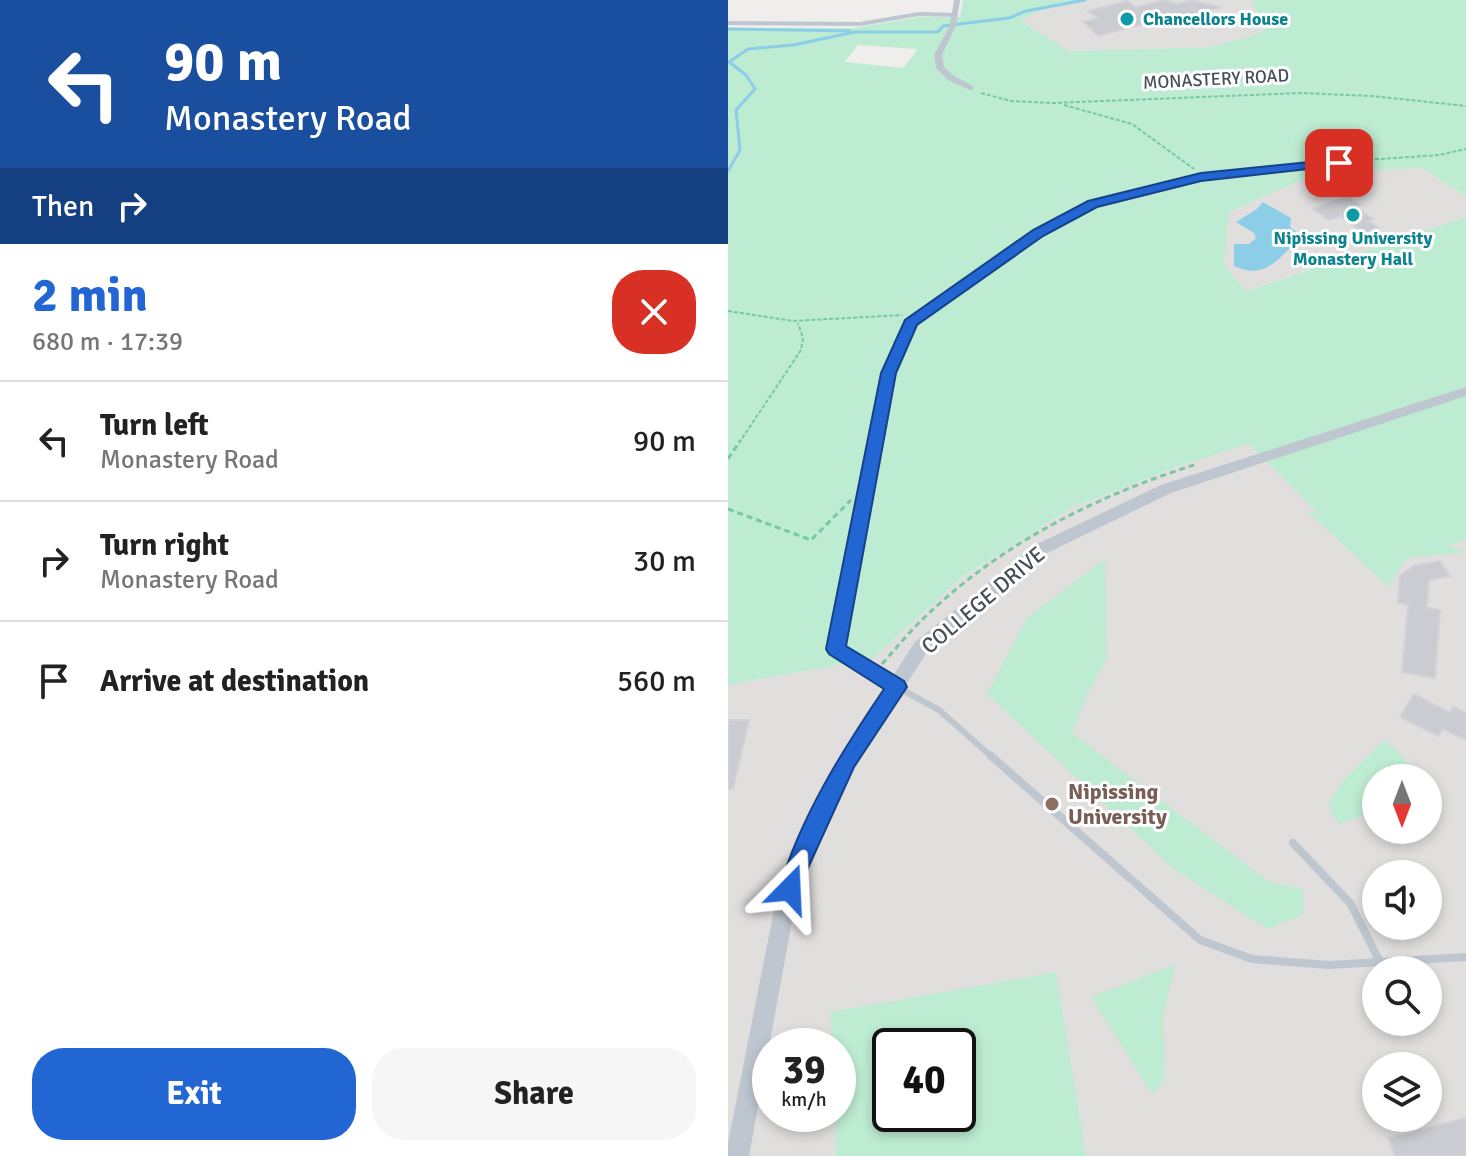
<!DOCTYPE html>
<meta charset="utf-8">
<style>
:root{--surface:#fff;--page:#f6f6f6;--text:#222;--muted:#767676;--line:#e0e0e0;--accent:#2266d4}
body{margin:0;font-family:Signika,sans-serif;background:var(--page);color:var(--text);height:100vh;display:flex;flex-direction:column;font-size:30px;white-space:nowrap}
*{box-sizing:border-box;margin:0}
p{font-size:26px;color:var(--muted)}
.icon{flex:none;width:44px;height:44px;fill:none;stroke:currentColor;stroke-width:2;stroke-linecap:round;stroke-linejoin:round}
.map{position:relative;flex:1;overflow:hidden}
.side{display:flex;flex-direction:column;background:var(--surface);width:728px}
.side>*{flex:none}
.hud{background:#1a4fa0;color:#fff;overflow:hidden}
.needle{width:52px;rotate:180deg}
.controls{position:absolute;left:634px;top:764px;display:grid;gap:16px}
.controls a{display:grid;place-items:center;width:80px;height:80px;border-radius:50%;background:var(--surface);box-shadow:0 4px 12px #0003;font-size:40px}
.speed{position:absolute;left:24px;top:1028px;display:flex;gap:16px;font-size:40px;font-weight:700;text-align:center}
.speed>*{display:grid;place-content:center;width:104px;height:104px;border-radius:50%;background:var(--surface);box-shadow:0 4px 12px #0003;line-height:1}
.speed small{font-size:20px;font-weight:400}
.speed .limit{border:4px solid #111;border-radius:12px;background:#fff;color:#111}
.pin{position:absolute;display:grid;place-items:center;width:68px;height:68px;color:#fff;margin:-34px;border-radius:16px;box-shadow:0 4px 12px #0006}
.me{position:absolute;width:88px;margin:-44px;rotate:21deg;stroke-linejoin:round;filter:drop-shadow(0 0 6px #0008)}
.turn{display:flex;align-items:center;gap:28px;height:168px;padding:0 32px;font-size:36px}
.turn .icon{width:104px;height:104px;stroke-width:2.5}
.turn b{display:block;font-size:56px;line-height:68px}
.then{display:flex;align-items:center;height:76px;padding:0 32px;background:#0003;gap:16px;font-size:30px}
.round{display:grid;place-items:center;flex:none;width:84px;height:84px;border-radius:32px;background:var(--page)}
.head{display:flex;align-items:center;justify-content:space-between;height:136px;padding:0 32px}
h1{font-size:48px;font-weight:700;line-height:60px;color:var(--accent)}
.primary-button{display:flex;gap:16px;margin-top:auto;padding:16px 32px}
.primary-button a{flex:1;height:92px;border-radius:32px;background:var(--accent);color:#fff;font-size:32px;font-weight:700;line-height:92px;text-align:center}
.primary-button a+a{background:var(--page);color:var(--text)}
ul{padding:0;list-style:none}
li{display:flex;align-items:center;gap:24px;height:120px;padding:0 32px;border-top:2px solid var(--line)}
li div{flex:1}
li b{display:block;font-size:30px}
li em{font-style:normal}
main{display:flex;flex:1;min-height:0}
.map>svg:first-child{display:block}
.education{fill:#e1dede;fill-rule:evenodd}
.green{fill:#bdecd2;fill-rule:evenodd}
.water{fill:#8ccee7}
.lines{fill:none;stroke-linecap:round;stroke-linejoin:round}
.stream{stroke:#8ccee7;stroke-width:3}
.building{fill:#caccd2;stroke:#d1d3d8;stroke-width:2}
.path-far1{stroke:#77c8a5;stroke-width:2;stroke-dasharray:4 2;stroke-linecap:butt}
.path{stroke:#77c8a5;stroke-width:3;stroke-dasharray:6 4;stroke-linecap:butt}
.service-far2{stroke:#bec6cf;stroke-width:4}
.service-far1{stroke:#bec6cf;stroke-width:6}
.service{stroke:#bec6cf;stroke-width:8}
.minor{fill:#bec6cf;fill-rule:evenodd}
.tertiary{fill:#bec6cf;fill-rule:evenodd}
.route{fill:#2266d4;stroke:#16428a;stroke-width:2}
.culture-dot{fill:#0f9aa8;stroke:#fff;stroke-width:3}
.education-dot{fill:#8d6e63;stroke:#fff;stroke-width:3}
.labels{text-anchor:middle;dominant-baseline:central;stroke-width:6;stroke-linejoin:round;paint-order:stroke}
.far-culture-label{font-size:18px;font-weight:bold;fill:#0d838f;stroke:#fff;text-anchor:start}
.far-street-label{font-size:18px;fill:#464f59;stroke:#fff}
.street-label{font-size:22px;fill:#464f59;stroke:#fff}
.education-label{font-size:22px;font-weight:bold;fill:#785e54;stroke:#fff;text-anchor:start}
</style>
<main>
<section class="side">
<div class="hud">
<div class="turn"><svg class="icon" aria-label="left" viewBox="0 0 24 24"><path d="M17 20v-9H6M10 6l-5 5 5 5"/></svg><div><b>90 m</b>Monastery Road</div></div>
<div class="then">Then<svg class="icon" aria-label="right" viewBox="0 0 24 24"><path d="M7 20v-9h11M14 6l5 5-5 5"/></svg></div>
</div>
<div class="head"><div><h1>2 min</h1><p>680 m · 17:39</p></div><a class="round" style="background:#d93025;color:#fff"><svg class="icon" aria-label="close" viewBox="0 0 24 24"><path d="M6 6l12 12M18 6L6 18"/></svg></a></div>
<ul>
<li><svg class="icon" aria-label="left" viewBox="0 0 24 24"><path d="M17 20v-9H6M10 6l-5 5 5 5"/></svg><div><b>Turn left</b><p>Monastery Road</p></div><em>90 m</em></li>
<li><svg class="icon" aria-label="right" viewBox="0 0 24 24"><path d="M7 20v-9h11M14 6l5 5-5 5"/></svg><div><b>Turn right</b><p>Monastery Road</p></div><em>30 m</em></li>
<li><svg class="icon" aria-label="arrive" viewBox="0 0 24 24"><path d="M6 21V4h12l-3 4 3 4H6"/></svg><div><b>Arrive at destination</b></div><em>560 m</em></li>
</ul>
<div class="primary-button"><a>Exit</a><a>Share</a></div>
</section>
<div class="map">
<svg width="738" height="1156" viewBox="0 0 738 1156">
<rect width="100%" height="100%" fill="#f0eded"/>
<g class="education">
<path d="M354,0h170l13,32 -54,15 -142,4 -48,-30 14,-9z"/>
<path d="M694,168l44,28v21l-221,74 -21,-26 5,-53 73,-32 80,-10z"/>
<path d="M521,444l118,117 99,-21v616h-738v-471l144,-26 89,-81 110,-70 114,-44zM648,778h52v52h-52zM648,874h52v52h-52zM648,970h52v52h-52zM42,1046h68v68h-68zM162,1046h68v68h-68zM648,1066h52v52h-52z"/>
</g>
<g class="green">
<path d="M235,0h119l-47,12 -14,9 48,30 142,-4 53,-15 -12,-32h214v196l-44,-28 -40,2 -80,10 -73,32 -5,53 22,26 220,-74v323l-19,5 19,7 -59,6 -19,28 -81,-75 11,2 -69,-69 -64,20 -114,44 -110,70 -89,81 -144,26v-657h125l66,-11h41zM130,45l59,4v1l-14,18 -58,-6z"/>
<path d="M377,559l2,99 -21,39 -14,36 197,149 34,7v25l-35,15 -93,-59 -188,-176 40,-76z"/>
<path d="M657,740l40,38h-49v32l-38,15 -10,-22 18,-26z"/>
<path d="M448,964l-13,51 2,65 -13,14 -61,-97z"/>
<path d="M328,972l30,184h-251l3,-110h-6l-1,-34zM230,1046v68h-68v-68z"/>
</g>
<path class="water" d="M535,202l28,16 -1,9 11,8c-3,6 -7,9 -12,14 -16,16 -29,29 -55,17v-22h15l7,-6 -2,-5 -18,-11 21,-13z"/>
<g class="lines">
<g class="stream">
<path d="M0,29l122,2"/>
<path d="M0,171l12,-21 -4,-40 19,-21 -9,-14 -17,-13 19,-13 45,-4 62,-13h83l5,-6 66,-8 17,-7 59,-11"/>
</g>
</g>
<g class="building">
<path d="M437,0l12,4 14,-4 31,7 -44,12 -7,-3 -72,20 -16,-14 15,-4 -10,-7 39,-10 9,6z"/>
<path d="M619,196l13,9 -5,2 19,12 -6,2 10,6 -14,6 -24,-17 -11,4 -16,-11z"/>
<path d="M712,561l10,15 -21,4 -2,28 13,2 -5,68 -33,-6 6,-67 -10,-2 2,-28 14,-9z"/>
<path d="M686,694l36,19 3,-6 13,6v27l-23,-11 -5,7 -38,-19z"/>
<path d="M0,720h21l-16,69h-5z"/>
<path d="M738,1118v38h-71l-7,-18z"/>
</g>
<g class="lines">
<g class="path-far1">
<path d="M253,93l30,8 42,2 248,-10 71,3 94,10"/>
<path d="M336,105l68,19 62,45"/>
<path d="M623,161l88,-6 27,-6"/>
<path d="M0,311l65,10 109,-6"/>
<path d="M11,443l62,-93 2,-12 -5,-15"/>
</g>
<g class="path">
<path d="M0,459l12,-18"/>
<path d="M0,509l83,31 40,-40"/>
<path d="M154,664c15,-17 29,-34 46,-50 75,-71 168,-118 266,-149"/>
</g>
<path class="service-far2" d="M0,23l132,1 59,-10 36,1"/>
<path class="service-far1" d="M169,687l42,23 53,47"/>
<g class="service">
<path d="M262,755l210,185 52,19 77,6 137,-8"/>
<path d="M565,843l57,60 29,57"/>
</g>
<g class="minor">
<path d="M226,0h6l-4,25 -14,30 2,12 10,9 19,10v4h-3l-22,-10 -12,-12 -2,-13 16,-30z"/>
<path d="M611,161l4,2 -1,2 -141,14 -105,27 -55,29 -126,90 -22,48 -51,274 60,36 2,4 -2,4 -5,1 -5,-1 -61,-38 -2,-4 54,-276 25,-52 127,-90 55,-29 111,-27z"/>
</g>
<path class="tertiary" d="M738,387v9l-295,97 -122,59 -122,100 -74,115 -46,100 -13,43 -45,246h-21v-13l46,-233 13,-43 53,-110 75,-115 122,-98 124,-59z"/>
</g>
<path class="route" d="M611,159l4,1v5l-142,16 -104,26 -54,29 -126,89 -21,48 -50,273 58,35 3,6 -53,80 -46,101 -10,28 -8,3 -8,-3 -3,-7c22,-73 63,-138 105,-200l-55,-35 -3,-5 55,-276 24,-53 128,-90 55,-29 113,-28z"/>
<g class="culture-dot">
<circle cx="399" cy="19" r="8"/>
<circle cx="625" cy="215" r="8"/>
</g>
<circle class="education-dot" cx="324" cy="804" r="8"/>
<g class="labels">
<g class="far-culture-label">
<text x="415" y="19">Chancellors House</text>
<text x="625" y="238" text-anchor="middle">Nipissing University<tspan x="625" dy="21">Monastery Hall</tspan></text>
</g>
<g class="far-street-label">
<text transform="translate(488 79) rotate(-3)">MONASTERY ROAD</text>
</g>
<g class="street-label">
<text transform="translate(255 600) rotate(-40)">COLLEGE DRIVE</text>
</g>
<g class="education-label">
<text x="340" y="791">Nipissing<tspan x="340" dy="25">University</tspan></text>
</g>
</g>
</svg>
<div class="controls">
<a><svg class="needle" viewBox="-14 -14 28 28"><path d="M0-13l5 13h-10z" fill="#e53935"/><path d="M0 13l5-13h-10z" fill="#767676"/></svg></a>
<a><svg class="icon" aria-label="sound" viewBox="0 0 24 24"><path d="M4 9h4l5-4v14l-5-4H4zM17 9q2 3 0 6"/></svg></a>
<a><svg class="icon" aria-label="search" viewBox="0 0 24 24"><circle cx="10" cy="10" r="6"/><path d="M15 15l6 6"/></svg></a>
<a><svg class="icon" aria-label="layers" viewBox="0 0 24 24"><path d="M12 4l9 5-9 5-9-5zM3 14l9 5 9-5"/></svg></a>
</div>
<div class="speed"><div>39<small>km/h</small></div><div class="limit">40</div></div>
<div class="pin" style="left:611px;top:163px;background:#d93025"><svg class="icon" aria-label="arrive" viewBox="0 0 24 24"><path d="M6 21V4h12l-3 4 3 4H6"/></svg></div>
<svg class="me" style="left:62px;top:889px" viewBox="-20 -20 40 40"><path d="M0-17L14 15 0 8-14 15z" fill="#2266d4" stroke="#fff" stroke-width="4"/></svg>
</div>
</main>
